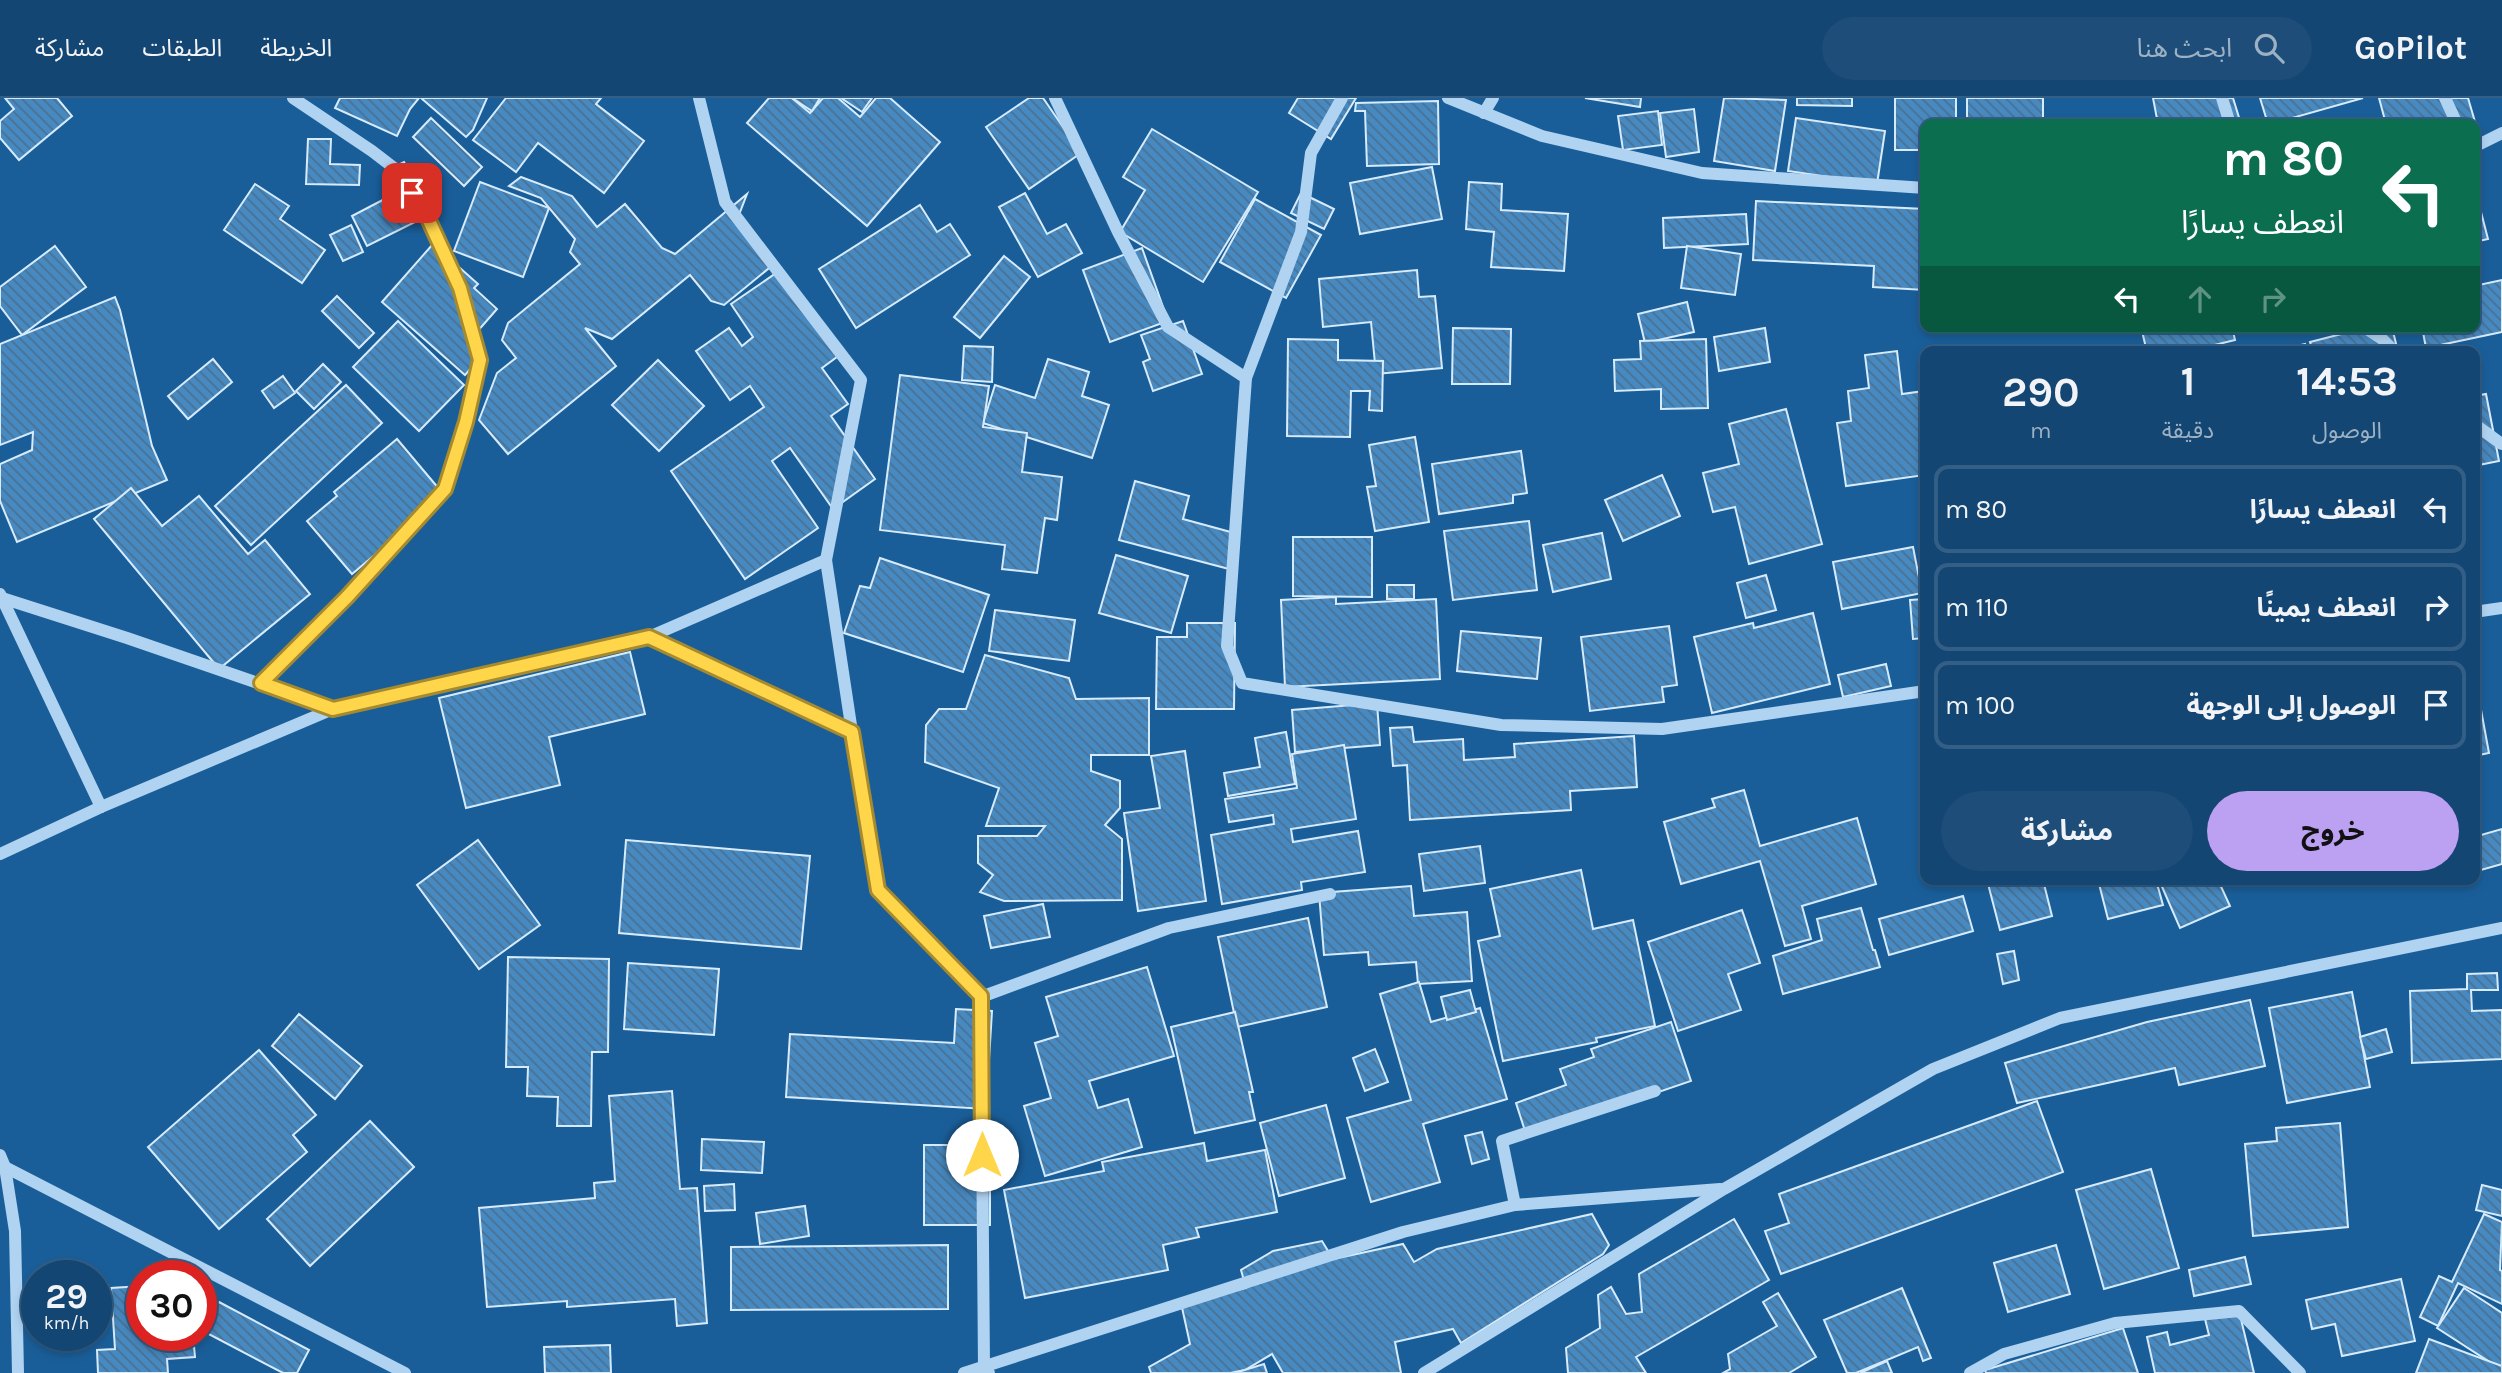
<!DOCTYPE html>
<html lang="ar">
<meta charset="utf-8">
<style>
:root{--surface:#144673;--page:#1d4d78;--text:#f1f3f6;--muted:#9db1c4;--line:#335e85;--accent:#bca0f2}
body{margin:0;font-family:Karla,"Noto Sans Arabic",sans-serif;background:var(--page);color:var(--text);direction:rtl;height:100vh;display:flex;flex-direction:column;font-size:26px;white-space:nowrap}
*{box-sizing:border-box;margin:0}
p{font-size:23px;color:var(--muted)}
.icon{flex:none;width:38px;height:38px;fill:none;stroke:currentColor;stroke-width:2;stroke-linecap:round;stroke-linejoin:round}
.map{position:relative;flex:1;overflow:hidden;direction:ltr}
.panel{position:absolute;left:1920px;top:248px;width:560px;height:539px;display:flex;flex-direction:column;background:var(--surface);border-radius:14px;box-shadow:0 4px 10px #0003,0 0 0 2px var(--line);direction:rtl}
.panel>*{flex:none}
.hud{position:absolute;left:1920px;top:21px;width:560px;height:214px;border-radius:14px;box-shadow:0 4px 10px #0003,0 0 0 2px var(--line);direction:rtl;background:#0b6e4f;color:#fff;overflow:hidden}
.speed{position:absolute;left:21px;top:1162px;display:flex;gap:14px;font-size:35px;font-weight:700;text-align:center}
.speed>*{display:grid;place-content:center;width:91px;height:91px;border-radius:50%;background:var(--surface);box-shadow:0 4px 10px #0003,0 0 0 2px var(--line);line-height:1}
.speed small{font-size:18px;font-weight:400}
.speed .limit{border:10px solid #d22;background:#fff;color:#111}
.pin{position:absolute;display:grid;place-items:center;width:60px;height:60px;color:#fff;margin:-30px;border-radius:14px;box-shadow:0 4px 10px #0006}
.me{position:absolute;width:77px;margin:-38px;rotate:0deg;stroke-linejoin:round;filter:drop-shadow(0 0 5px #0008)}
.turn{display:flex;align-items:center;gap:24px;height:147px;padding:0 21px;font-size:32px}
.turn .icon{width:91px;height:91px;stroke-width:2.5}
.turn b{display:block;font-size:49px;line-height:60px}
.lanes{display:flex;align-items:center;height:66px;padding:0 21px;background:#0003;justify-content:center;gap:35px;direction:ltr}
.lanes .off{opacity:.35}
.eta{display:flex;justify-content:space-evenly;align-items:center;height:119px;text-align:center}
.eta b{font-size:42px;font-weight:700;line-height:49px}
.cta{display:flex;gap:14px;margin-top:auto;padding:14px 21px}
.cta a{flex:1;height:80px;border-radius:42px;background:var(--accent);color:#111;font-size:28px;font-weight:700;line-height:80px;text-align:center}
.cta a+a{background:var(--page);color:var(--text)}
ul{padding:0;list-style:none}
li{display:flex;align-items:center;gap:21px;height:88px;margin:0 14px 10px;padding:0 7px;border:4px solid var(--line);border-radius:14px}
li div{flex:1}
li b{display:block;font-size:26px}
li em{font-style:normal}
header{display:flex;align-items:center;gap:42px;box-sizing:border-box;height:98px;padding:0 35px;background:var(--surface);border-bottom:2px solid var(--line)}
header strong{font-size:33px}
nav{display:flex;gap:38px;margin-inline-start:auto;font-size:24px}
.search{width:490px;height:63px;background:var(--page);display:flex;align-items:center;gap:18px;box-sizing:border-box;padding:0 24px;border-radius:38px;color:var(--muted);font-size:26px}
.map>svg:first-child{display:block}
.building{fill:url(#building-back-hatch);stroke:#d6ebfc;stroke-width:2}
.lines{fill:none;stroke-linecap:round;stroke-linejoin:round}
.minor{stroke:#afd3f1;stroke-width:12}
.route-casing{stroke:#a68a30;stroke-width:18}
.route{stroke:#ffd54a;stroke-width:12}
</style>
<header>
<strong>GoPilot</strong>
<div class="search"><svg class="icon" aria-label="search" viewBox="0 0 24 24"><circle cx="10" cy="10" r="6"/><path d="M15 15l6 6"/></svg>ابحث هنا</div>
<nav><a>الخريطة</a><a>الطبقات</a><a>مشاركة</a></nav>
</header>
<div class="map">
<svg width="2502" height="1275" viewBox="0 0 2502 1275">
<defs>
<pattern id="building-back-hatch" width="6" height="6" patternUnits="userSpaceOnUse" patternTransform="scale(1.75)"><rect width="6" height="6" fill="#4789c1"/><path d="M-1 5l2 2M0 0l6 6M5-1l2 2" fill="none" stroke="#497192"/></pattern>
</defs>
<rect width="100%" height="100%" fill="#1a5e99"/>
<g class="building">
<path d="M5,0h52l15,18 -53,44 -19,-22v-17l14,-12z"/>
<path d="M340,0h79l-9,11 -13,27 -62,-28z"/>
<path d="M421,0h66l-14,32 -7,7z"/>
<path d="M506,0h95l-5,6 48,37 -40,52 -66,-50 -22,29 -43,-32z"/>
<path d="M769,0h23l18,15 13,-15h15l22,19 16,-19h14l50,44 -73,84 -120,-103z"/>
<path d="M792,0h28l-8,13z"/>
<path d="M841,0h31l-10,14z"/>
<path d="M1029,0h14l38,55 -52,36 -43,-62z"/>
<path d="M1298,0h58l-25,41 -42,-26z"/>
<path d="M1585,0h56l-1,9z"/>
<path d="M1724,0l62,2 -11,71 -61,-10z"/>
<path d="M1797,0h55v8l-55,-1z"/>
<path d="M1895,0h61v26h-31v26h-30z"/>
<rect x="1967" y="0" width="76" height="26"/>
<path d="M2153,0h80l8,26h-83z"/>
<path d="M2260,0h103l-92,26h-3z"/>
<path d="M2379,0h89l10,34 -4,1v-9h-88z"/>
<path d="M1438,3l1,63 -72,2 -2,-55h-10l1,-8z"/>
<path d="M1694,11l5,43 -33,5 -6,-44z"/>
<path d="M1658,13l4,34 -39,5 -5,-34z"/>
<path d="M431,20l51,49 -18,19 -51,-49z"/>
<path d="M1796,20l89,13 -8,53 -89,-13z"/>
<path d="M1152,31l106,63 -55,90 -83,-50 25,-42 -22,-13z"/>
<path d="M308,41h23l-1,25 30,1 -1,20 -53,-1z"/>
<path d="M404,64l27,52 -64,32 -15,-30 46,-24 -12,-21z"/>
<path d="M1432,69l10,52 -82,15 -10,-51z"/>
<path d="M521,79l51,19 25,31 28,-23 37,44 13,6 72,-60 -10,26 37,44 -50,41 -13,-4 -21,-26 -78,64 -27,-11 31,38 -108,88 -29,-34 18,-47 19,-15 -14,-18 6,-17 72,-59 -10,-12 5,-13 -34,-41 -32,-12z"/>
<path d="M480,84l69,26 -26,69 -69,-26z"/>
<path d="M1469,84l33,2 -1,26 67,4 -4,57 -73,-4 3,-35 -28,-3z"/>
<path d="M255,86l34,22 -9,13 45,31 -23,33 -78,-53z"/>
<path d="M2474,87l14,54 -14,3z"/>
<path d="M1025,95l22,41 19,-10 16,29 -44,24 -39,-70z"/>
<path d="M1301,95l33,16 -10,20 -33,-16z"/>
<path d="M1255,101l66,36 -35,63 -66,-36z"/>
<path d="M1756,103l169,8v81l-52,-3 1,-21 -121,-6z"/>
<path d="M920,107l17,27 13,-8 20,31 -114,73 -37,-59z"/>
<path d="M1746,116l2,30 -84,4 -1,-30z"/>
<path d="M351,127l12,27 -20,9 -13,-26z"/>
<path d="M433,146l45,40 -4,4 23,21 -28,32 15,13 -19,21 -83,-73z"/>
<path d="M55,148l31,41 -64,48 -22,-29v-19z"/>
<path d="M1687,148l54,8 -6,41 -54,-7z"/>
<path d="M1142,150l26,73 -58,21 -27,-72z"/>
<path d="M1004,158l26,21 -50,61 -26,-21z"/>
<path d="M782,171l59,85 -19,14 26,36 -17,12 44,63 -42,30 -43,-61 -18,13 46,67 -73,51 -74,-108 93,-64 -14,-21 -20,14 -34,-49 33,-23 13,18 11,-9 -22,-33z"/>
<path d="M1417,172l2,27 16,-1 7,72 -66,6 -5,-52 -48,5 -4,-48z"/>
<path d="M2502,182v52l-76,16 -4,-21h52v-41z"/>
<path d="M337,198l37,37 -15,15 -37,-37z"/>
<path d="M115,199l5,13 32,136 15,34 -150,62 -17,-41v-37l32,-14 1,-18 -33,13v-101z"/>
<path d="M1687,204l7,30 -49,11 -7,-29z"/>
<path d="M398,223l66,64 -45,46 -66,-64z"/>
<path d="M1183,223l19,53 -49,17 -10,-29 7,-3 -9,-24z"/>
<path d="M2141,229h91l3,13 -49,12h-39z"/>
<path d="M2369,229h23l6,25h-85l-3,-10z"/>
<path d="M1453,230l58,1 -1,55h-58z"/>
<path d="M1765,230l5,34 -51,9 -5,-34z"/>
<path d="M1288,241l50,1v20l45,1 -1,50 -13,-1 1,-19h-19l-1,46 -63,-1z"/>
<path d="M1706,241l2,69 -47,1v-20l-46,2 -1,-31 27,-1 -1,-18z"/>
<path d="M2305,246l1,8h-35z"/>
<path d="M964,248l29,1 -1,35 -30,-2z"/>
<path d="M1897,253l5,43 22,-3 1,84 -79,11 -9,-63 14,-2 -3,-30 21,-3 -4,-33z"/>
<path d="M213,261l19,23 -44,37 -20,-23z"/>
<path d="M1048,261l41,13 -7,24 27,9 -17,53 -109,-35 12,-38 40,13z"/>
<path d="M658,262l46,46 -45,45 -47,-46z"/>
<path d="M323,266l18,18 -27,27 -18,-18z"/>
<path d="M900,277l89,11 -6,41 44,6 -5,39 40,5 -5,43 -12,-2 -8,55 -35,-4 3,-24 -125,-15z"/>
<path d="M283,278l12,17 -21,15 -12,-17z"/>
<path d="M346,287l36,38 -131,122 -36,-39z"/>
<path d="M2486,296l13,67 -25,5v-70z"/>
<path d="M1786,311l36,135 -73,20 -14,-57 -22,5 -10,-39 36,-9 -10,-40z"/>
<path d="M1415,339l14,85 -54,9 -8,-44 9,-1 -7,-41z"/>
<path d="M397,341l48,57 -93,78 -45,-53 30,-25 -3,-4z"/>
<path d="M1521,353l6,42 -14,2v8l-74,11 -7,-50z"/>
<path d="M1662,377l18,41 -57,25 -18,-41z"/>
<path d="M1135,383l54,15 -6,23 55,15 -9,35 -110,-29z"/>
<path d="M131,390l31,38 37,-30 49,58 17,-14 45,54 -91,75 -125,-150z"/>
<path d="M1529,423l8,69 -84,10 -9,-69z"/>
<path d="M1602,435l9,46 -58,13 -10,-47z"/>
<path d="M1293,439h79v60l-79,-1z"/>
<path d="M1913,449l9,46 -80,16 -9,-47z"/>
<path d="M1116,457l72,21 -17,57 -72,-20z"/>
<path d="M880,460l109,37 -26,77 -119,-39 16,-47 10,2z"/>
<path d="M1766,477l10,35 -30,8 -9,-35z"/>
<rect x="1387" y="487" width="27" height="14"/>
<path d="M1336,499v7l100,-5 4,80 -155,8 -4,-87z"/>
<path d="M1925,501v39l-12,1 -3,-39z"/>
<path d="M995,512l80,10 -6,41 -80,-10z"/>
<path d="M1813,515l17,71 -118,29 -18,-76 59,-14 1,5z"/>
<path d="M1187,525h48l-1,86h-78l1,-72h30z"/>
<path d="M1669,528l8,59 -15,2 2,15 -74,9 -9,-74z"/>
<path d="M1461,533l80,7 -4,41 -80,-8z"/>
<path d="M630,554l15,62 -96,23 11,48 -94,23 -27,-110z"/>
<path d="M985,557l84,23 7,21 73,-1v57h-58v16l29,10v27l-15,17 17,14v61l-118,1 -24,-9 13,-17 -15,-12v-27h59l8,-10h-59l13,-38 -74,-26 1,-37 13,-16h27z"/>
<path d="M1886,566l5,22 -48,11 -5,-22z"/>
<path d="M2474,574l15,81 -15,3z"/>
<path d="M1377,605l3,42 -85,7 -3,-42z"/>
<path d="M1412,629l2,15 49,-3 1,21 51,-3 -1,-13 120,-8 3,51 -67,4 1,19 -161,10 -3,-55 -14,1 -3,-38z"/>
<path d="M1286,634l9,52 -67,12 -4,-23 36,-6 -5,-29z"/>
<path d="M1344,647l12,74 -65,10 2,13 65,-11 7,41 -64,10 1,8 -80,14 -11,-69 63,-11 -1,-9 -44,7 -4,-23 72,-11 -5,-34z"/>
<path d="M1185,653l21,150 -68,10 -14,-98 36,-5 -9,-52z"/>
<path d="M1744,692l16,56 97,-28 19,66 -74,22 9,33 -26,7 -25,-85 -79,23 -17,-62 51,-15 -3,-8z"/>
<path d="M2502,731v35l-28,8v-35z"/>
<path d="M478,742l62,85 -61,44 -62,-84z"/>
<path d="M626,742l184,16 -9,93 -182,-16z"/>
<path d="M1480,748l5,37 -61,8 -5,-37z"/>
<path d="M1581,772l12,59 40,-9 22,106 -59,12 1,4 -94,19 -25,-120 22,-5 -10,-47z"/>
<path d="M1987,782h56l9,36 -52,14z"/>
<path d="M2098,782h58l7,25 -55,14z"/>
<path d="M2159,782h59l12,26 -50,22z"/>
<path d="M1411,788l3,30 53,-4 5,69 -54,3 -2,-22 -47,3 -1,-13 -44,3 -5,-62z"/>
<path d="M1963,798l10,35 -84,24 -10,-36z"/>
<path d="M1043,806l7,33 -59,11 -7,-32z"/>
<path d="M1861,810l12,42h2l5,17 -97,27 -10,-38 49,-16 -5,-21z"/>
<path d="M1742,812l18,53 -32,11 13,36 -63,21 -30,-89z"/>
<path d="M1308,820l19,89 -90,20 -19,-90z"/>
<path d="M2014,853l5,29 -16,4 -6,-30z"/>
<path d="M508,859l101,2 -1,93h-16l-1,74h-34l1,-29 -31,-1 1,-29h-22z"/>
<path d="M628,865l91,6 -5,66 -90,-6z"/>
<path d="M1147,869l27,89 -85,25 9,27 30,-9 14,48 -97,29 -21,-70 27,-8 -16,-55 23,-7 -12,-39z"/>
<path d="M2497,875l1,17h-27l1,21 30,-1v49l-90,4 -2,-72 57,-2v-15z"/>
<path d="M1419,884l12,40 49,-14 27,91 -84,25 17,58 -69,20 -24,-84 64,-18 -31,-106z"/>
<path d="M1470,892l6,22 -29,8 -6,-23z"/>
<path d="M2352,894l18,95 -83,16 -18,-95z"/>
<path d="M2250,902l15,66 -86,19 -4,-17 -158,35 -12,-40 142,-41z"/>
<path d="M956,911l36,2 -6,98 -200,-12 4,-63 164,9z"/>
<path d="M1235,914l18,80h-4l6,28 -60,13 -24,-106z"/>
<path d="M299,916l63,52 -27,33 -63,-53z"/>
<path d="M1671,924l20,59 -164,56 -11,-34 50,-18 -6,-16 34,-12 -3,-8z"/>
<path d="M2386,931l6,23 -26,7 -6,-22z"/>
<path d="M1375,951l13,33 -23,9 -12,-33z"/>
<path d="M259,952l57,65 -23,20 14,17 -88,77 -71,-82z"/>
<path d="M672,993l8,98 17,-1 10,135 -30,3 -2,-27 -108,8v-6l-80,6 -8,-99 116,-10 -1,-15 21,-2 -6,-85z"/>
<path d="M2037,1003l26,71 -282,102 -16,-43 24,-8 -10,-29z"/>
<path d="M1326,1007l19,73 -66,18 -19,-73z"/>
<path d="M370,1023l44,46 -104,99 -43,-47z"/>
<path d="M2340,1025l8,104 -95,9 -8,-92 32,-3 -1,-13z"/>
<path d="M1482,1034l7,27 -17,5 -7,-28z"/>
<path d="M702,1041l62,3 -2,31 -61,-3z"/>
<path d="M1204,1045l3,18 58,-11 12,62 -81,16 3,9 -36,8 5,25 -143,28 -21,-108 100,-19 -2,-9z"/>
<rect x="924" y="1047" width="66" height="80"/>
<path d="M2151,1071l28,99 -75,21 -28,-99z"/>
<path d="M734,1086l1,26 -30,1 -1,-25z"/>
<path d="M2482,1087l20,5v26l-26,-6z"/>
<path d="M805,1108l4,30 -49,8 -4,-31z"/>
<path d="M1592,1116l17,31 -6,9 -142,89 -8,-14 -58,13 6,31h-118l-11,-19 -27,16 -15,3h-79l-2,-6 41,-23 -9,-41 65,-15 -5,-18 32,-19 49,-10 11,18 70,-15 11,18 23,-13z"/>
<path d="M2484,1116l18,8 -2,48 2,1v33l-44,-21 -20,43 -18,-9 19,-41 13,6z"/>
<path d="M1734,1121l35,61 -133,77 10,16h-78l-2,-25 34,-20 -2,-33 13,-8 15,27 16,-2 -3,-38z"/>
<path d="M948,1147v64l-217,1v-63z"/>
<path d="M2056,1147l14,49 -62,18 -14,-49z"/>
<path d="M2245,1159l6,27 -57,12 -5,-26z"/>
<path d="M2401,1181l14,62 -73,15 -7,-32 -23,5 -6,-29z"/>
<path d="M96,1185l12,2 -8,36h-4z"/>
<path d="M142,1188v49h51l2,22 -28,2 1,14h-70l-1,-23 18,-1 -4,-61z"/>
<path d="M1902,1190l29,70 -8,3 -5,-14 -62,26h-9l-23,-53z"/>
<path d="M2464,1190l38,25v57l-65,-42z"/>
<path d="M1778,1195l38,64 -27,16h-66l7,-4 -2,-15 49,-28 -14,-24z"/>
<path d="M219,1204l90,48 -12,23h-14l-80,-42z"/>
<path d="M2239,1213l15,62h-99l-8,-36 20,-5 3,13 39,-10 -4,-16z"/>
<path d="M2123,1230l15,45h-152l-1,-3z"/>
<path d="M2429,1241l73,27v7h-86z"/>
<path d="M610,1247l1,28h-66l-1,-26z"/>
<path d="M1887,1263l5,12h-32z"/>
<path d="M1264,1266l3,9h-32z"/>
</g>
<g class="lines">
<g class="minor">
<path d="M699,0l26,104 136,178 -35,180 26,172"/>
<path d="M1055,0l63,134 50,95 78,51"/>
<path d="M1342,0l-31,55 -10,79 -55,146 -19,268 15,37 259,42 161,4 263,-38"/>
<path d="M1448,0l94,38 160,37 223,15"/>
<path d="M2222,0l8,26"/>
<path d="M2445,0l12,26"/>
<path d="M1484,15l9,-15"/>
<path d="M2474,49l28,-14"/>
<path d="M2364,229l18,12 13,13"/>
<path d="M2474,326l28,20"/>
<path d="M0,496l101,213"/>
<path d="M2,500l125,40 206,71"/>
<path d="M2474,514l28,-4"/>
<path d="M649,539l177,-77"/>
<path d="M261,585l86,-86 98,-108 21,-67 14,-62 -20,-72 -34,-74 -28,-43 -26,-20 -79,-53"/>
<path d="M0,756l101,-47 232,-98 316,-72 203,95 26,158 103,107 3,370 5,6"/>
<path d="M981,899l188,-69 161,-34"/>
<path d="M0,1057l5,12 10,64 3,142"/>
<path d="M5,1069l400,206"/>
<path d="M1515,1107l-13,-64 153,-50"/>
<path d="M964,1275l439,-141 112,-27 205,-16"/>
<path d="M1424,1275l300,-184 209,-120 127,-51 442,-90"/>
<path d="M1970,1275l34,-19 111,-31 124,-12 61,62"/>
</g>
</g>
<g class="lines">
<defs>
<path id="route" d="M412,95l14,21 34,74 20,72 -14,62 -21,67 -98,108 -86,86 72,26 316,-72 203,95 26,158 103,106 1,159"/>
</defs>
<use href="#route" class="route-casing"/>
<use href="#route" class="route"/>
</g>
</svg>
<div class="speed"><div>29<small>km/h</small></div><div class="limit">30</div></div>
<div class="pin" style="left:412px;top:95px;background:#d93025"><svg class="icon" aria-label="arrive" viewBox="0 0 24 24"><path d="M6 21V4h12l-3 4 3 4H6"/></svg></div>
<svg class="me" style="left:982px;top:1057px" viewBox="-20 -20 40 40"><circle r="19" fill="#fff"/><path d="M0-13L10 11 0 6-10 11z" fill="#ffd54a"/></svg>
<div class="hud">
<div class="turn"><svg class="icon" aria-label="left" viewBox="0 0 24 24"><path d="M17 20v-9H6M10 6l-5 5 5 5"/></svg><div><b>80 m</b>انعطف يسارًا</div></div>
<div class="lanes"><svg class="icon" aria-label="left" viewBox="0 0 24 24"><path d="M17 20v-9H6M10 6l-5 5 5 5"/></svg><svg class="icon off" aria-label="ahead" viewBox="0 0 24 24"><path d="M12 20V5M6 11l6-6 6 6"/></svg><svg class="icon off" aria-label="right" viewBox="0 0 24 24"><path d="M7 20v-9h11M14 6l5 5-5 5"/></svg></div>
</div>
<section class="panel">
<div class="eta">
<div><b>14:53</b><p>الوصول</p></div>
<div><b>1</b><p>دقيقة</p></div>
<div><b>290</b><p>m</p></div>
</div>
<ul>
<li><svg class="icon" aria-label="left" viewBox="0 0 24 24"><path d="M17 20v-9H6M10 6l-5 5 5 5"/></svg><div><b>انعطف يسارًا</b></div><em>80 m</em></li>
<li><svg class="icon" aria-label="right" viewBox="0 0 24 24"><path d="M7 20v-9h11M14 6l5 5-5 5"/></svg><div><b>انعطف يمينًا</b></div><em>110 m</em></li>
<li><svg class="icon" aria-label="arrive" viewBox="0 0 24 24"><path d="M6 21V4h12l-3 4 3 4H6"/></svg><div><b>الوصول إلى الوجهة</b></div><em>100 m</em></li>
</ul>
<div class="cta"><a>خروج</a><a>مشاركة</a></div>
</section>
</div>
